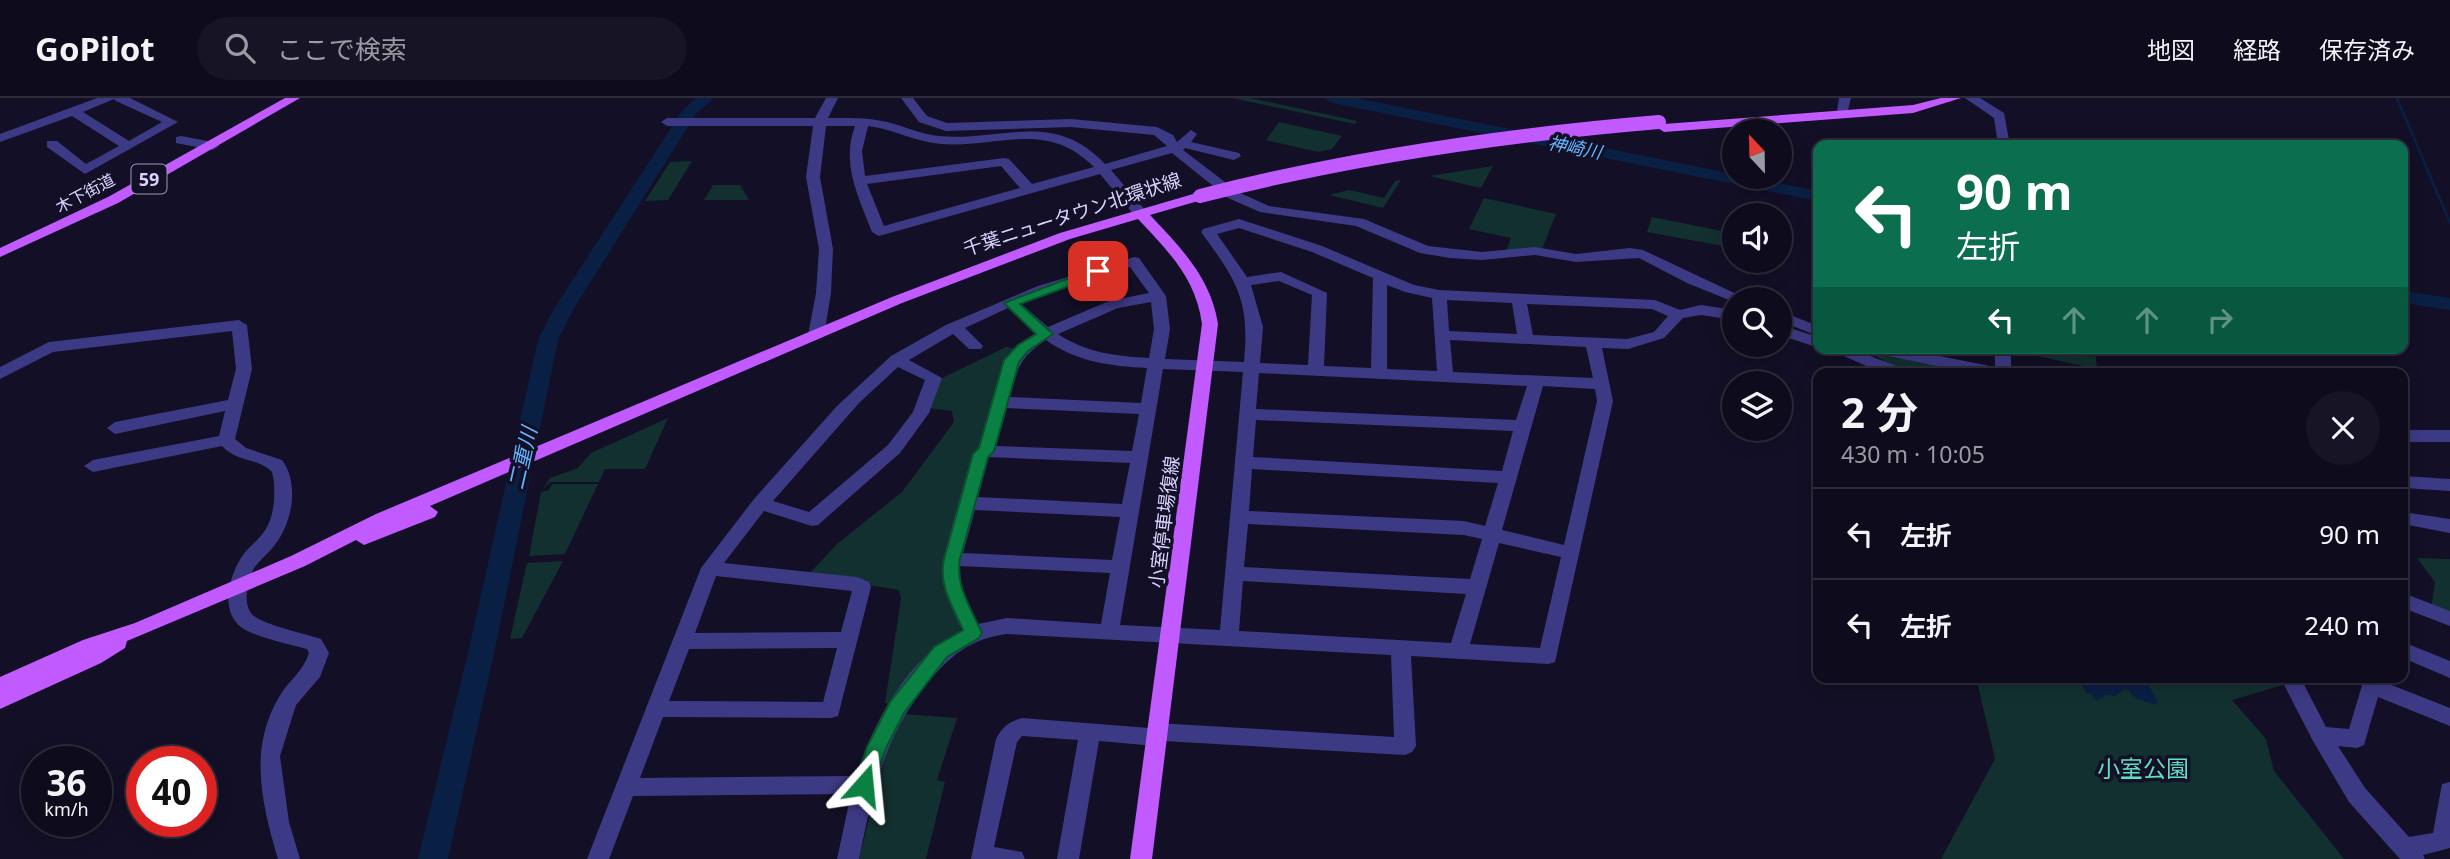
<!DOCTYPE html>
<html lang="ja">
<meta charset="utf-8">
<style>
:root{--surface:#0e0b1c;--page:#171425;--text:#f1f3f6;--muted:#9b9ba3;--line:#2e2b3b}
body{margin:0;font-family:"Noto Sans","Noto Sans JP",sans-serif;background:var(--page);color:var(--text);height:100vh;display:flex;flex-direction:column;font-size:26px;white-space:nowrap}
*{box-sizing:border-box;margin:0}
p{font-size:23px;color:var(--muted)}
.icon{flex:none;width:38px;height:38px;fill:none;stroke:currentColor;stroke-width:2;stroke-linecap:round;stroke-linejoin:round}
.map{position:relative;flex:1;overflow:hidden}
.sheet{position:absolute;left:1813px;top:270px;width:595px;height:315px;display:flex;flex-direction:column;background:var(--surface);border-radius:14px;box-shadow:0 4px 18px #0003,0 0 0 2px var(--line)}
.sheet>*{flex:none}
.guide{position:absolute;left:1813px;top:42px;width:595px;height:214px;border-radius:14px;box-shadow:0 4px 18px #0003,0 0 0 2px var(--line);background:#0b6e4f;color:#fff;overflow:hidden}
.needle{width:46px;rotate:338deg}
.buttons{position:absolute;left:1722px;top:21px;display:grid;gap:14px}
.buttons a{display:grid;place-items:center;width:70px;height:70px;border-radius:50%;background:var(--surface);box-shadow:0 4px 18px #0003,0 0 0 2px var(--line);font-size:35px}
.speed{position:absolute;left:21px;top:648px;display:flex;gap:14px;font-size:35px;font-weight:700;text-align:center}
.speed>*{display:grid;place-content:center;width:91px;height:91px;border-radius:50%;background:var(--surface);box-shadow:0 4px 18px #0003,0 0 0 2px var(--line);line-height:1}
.speed small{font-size:18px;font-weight:400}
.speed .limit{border:10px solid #d22;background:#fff;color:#111}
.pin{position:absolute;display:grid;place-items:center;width:60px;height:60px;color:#fff;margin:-30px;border-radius:14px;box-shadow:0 4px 10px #0006}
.me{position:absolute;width:77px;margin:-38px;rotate:18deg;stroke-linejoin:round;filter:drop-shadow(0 0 5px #0008)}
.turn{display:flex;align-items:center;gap:24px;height:147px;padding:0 28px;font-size:32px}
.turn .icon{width:91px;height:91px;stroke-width:2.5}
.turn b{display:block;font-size:49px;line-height:60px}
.lanes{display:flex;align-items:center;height:66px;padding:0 28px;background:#0003;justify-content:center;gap:35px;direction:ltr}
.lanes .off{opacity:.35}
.round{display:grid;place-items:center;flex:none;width:74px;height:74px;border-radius:37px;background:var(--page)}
.overview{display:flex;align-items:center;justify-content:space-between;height:119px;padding:0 28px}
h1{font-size:42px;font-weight:700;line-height:52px}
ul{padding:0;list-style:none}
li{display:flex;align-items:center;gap:21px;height:91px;padding:0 28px;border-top:2px solid var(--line)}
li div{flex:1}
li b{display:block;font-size:26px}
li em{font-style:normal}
header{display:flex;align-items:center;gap:42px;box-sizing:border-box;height:98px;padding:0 35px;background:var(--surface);border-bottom:2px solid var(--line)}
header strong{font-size:33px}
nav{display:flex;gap:38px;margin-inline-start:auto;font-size:24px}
.search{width:490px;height:63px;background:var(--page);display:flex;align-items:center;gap:18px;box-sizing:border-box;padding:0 24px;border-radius:38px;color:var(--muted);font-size:26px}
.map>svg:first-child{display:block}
.green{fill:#12302f}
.water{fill:#0a1f44}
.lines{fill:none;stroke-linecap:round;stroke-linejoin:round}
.stream{stroke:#0a1f44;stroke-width:2.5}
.river{fill:#0a1f44;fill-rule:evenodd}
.minor{fill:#3d3a85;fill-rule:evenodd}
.major{fill:#c25bff;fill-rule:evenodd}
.major-bridge{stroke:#c25bff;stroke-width:14}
.route{fill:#0b8043;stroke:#07532c;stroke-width:2}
.labels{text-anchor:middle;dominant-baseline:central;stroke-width:7;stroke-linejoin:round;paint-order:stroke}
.far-street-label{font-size:16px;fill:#d9d4ff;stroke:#130f26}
.far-water-label{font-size:18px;font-style:italic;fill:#62b6ff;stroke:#130f26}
.shield{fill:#130f26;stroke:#9e99be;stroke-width:2}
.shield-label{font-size:18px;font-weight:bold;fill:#d9d4ff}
.street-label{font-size:19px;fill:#d9d4ff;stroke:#130f26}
.water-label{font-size:21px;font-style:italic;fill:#62b6ff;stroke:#130f26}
.near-park-label{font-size:23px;fill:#5fe0c0;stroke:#130f26}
</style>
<header>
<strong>GoPilot</strong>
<div class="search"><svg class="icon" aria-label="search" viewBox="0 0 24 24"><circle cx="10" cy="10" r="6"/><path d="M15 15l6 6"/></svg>ここで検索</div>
<nav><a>地図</a><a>経路</a><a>保存済み</a></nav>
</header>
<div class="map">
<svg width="2450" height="761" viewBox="0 0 2450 761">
<rect width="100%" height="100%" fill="#130f26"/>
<g class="green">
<path d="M1232,0h18l107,23 -2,3z"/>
<path d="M1279,24l63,14 -10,13 -14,3 -52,-12z"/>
<path d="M692,63l-24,39 -23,1 25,-39z"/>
<path d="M1493,68l-12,22 -52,-12z"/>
<path d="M1401,82l-18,28 -54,-13 20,-5 35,8 11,-17z"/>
<path d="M713,87h27l9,15h-45z"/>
<path d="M1484,100l72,16 -14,35 -36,2 5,-13 -42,-9z"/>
<path d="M1652,119l75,15 -4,14 -76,-14z"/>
<path d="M1006,249l10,2 -69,211 15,64 -3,8 -19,11 -50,61 -5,-1 16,-104 -2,-9 -91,-15 29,-31 65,-52 52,-70 -2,-11 -23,-3 11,-29z"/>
<path d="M2024,250h71l2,21 -73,-16z"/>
<path d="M1870,255l115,20h-80z"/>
<path d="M668,320l-23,51h-40l-6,13h-49l-8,8 8,-12 28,-10 13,-15z"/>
<path d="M552,386h46l-33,70 -36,2 12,-64 8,-2z"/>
<path d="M2417,460l33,1v58l-19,-8 4,-27z"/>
<path d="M563,463l-41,77 -12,1 17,-76z"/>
<path d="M1976,579h300l7,8 -51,15 34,39 8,32 70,88h-403l54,-100z"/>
<path d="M904,616l53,4 -20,62 8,2 -19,77h-67l28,-112z"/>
</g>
<path class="water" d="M2078,579h65l15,24 -3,4 -19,-7 -10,-10 -11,8 -9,-1 -10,6 -4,-7 -6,-1z"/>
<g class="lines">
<path class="stream" d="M2397,0l53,125"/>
<g class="river">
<path d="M696,0h18l-18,16 -123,196 -15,30 -62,304 -48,215h-30l52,-215 68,-304 15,-30 129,-199z"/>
<path d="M1324,0h32l378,76v3h15l69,14v10l-486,-98z"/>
<path d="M2403,193l47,7v12l-47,-7z"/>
</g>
<g class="minor">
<path d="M97,0h33l48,24 -93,52 -38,-27v-6h10l29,23 33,-18 -47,-30 -72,26v-8zM114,1l2,2 46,21 -33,19 -46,-29z"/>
<path d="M826,0h12l-10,20c20,0 39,-1 59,4 17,4 33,12 51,14 64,6 115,-27 167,28l62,-18 -13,-11 -83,-8 -125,4 -27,-9 -18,-24h12l14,18 20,7 124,-4 86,8 16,8 4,7 14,-12 6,4 -6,8 48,11 2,3 -7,4 -49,-12 -2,2 55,42 31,14 95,13 64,27 54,6 53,-5 41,7 54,-6 13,2 104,49h-13v3l-47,-19 -48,-25 -63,4 -41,-7 -53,5 -32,-2 -30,-5 -64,-27 -96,-14 -32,-14 -56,-45 -61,17 34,40v6h-10l-35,-42 -221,62 -7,-4c-14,-36 -31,-68 -17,-106h-29l-6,51 13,72 -2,44 -7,42 -8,5 -8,-5 8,-42 3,-44 -13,-72 7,-51h-146l-6,-4 6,-4h148zM868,28c25,3 48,16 73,18 59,4 105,-25 153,23l-62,17 -23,-25 -5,-1 -139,18 -3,-25zM1001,68l19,22 -136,38 -17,-42z"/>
<path d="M1839,0h12l-4,16h-8l-2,-3z"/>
<path d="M1965,0h15l24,15 6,32h-12l-4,-27z"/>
<path d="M181,38l37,7 1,3 -6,4 -37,-7v-6z"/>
<path d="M1239,121l83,27 92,39 25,5 216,10 25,10 21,-5 33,5v10l-33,-5 -18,3 -19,20 -36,11 -26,-1 11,53 -58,261 -7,2 -137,-8 5,90 -4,6 -7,3 -241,-14 -8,5 -57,-5 -20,118h-22l21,-119 -56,-4 -5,6 -23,105 28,5 3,7h-54l25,-120c7,-13 13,-17 26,-21l127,10 8,-5 237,14 -3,-82 -384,-21c-35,4 -58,22 -80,50 -44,55 -54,107 -68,175h-22l14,-65 -218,2 -24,63h-22l114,-291 53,-69 83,-93 54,-50 55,-31 92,-39 96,-29 5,1 27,38 4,33 -5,30 79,3c6,-62 -7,-81 -43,-130l2,-3zM1239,130l73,24 61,26 -2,90 -47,-2 3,-73 -46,-21 -34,5 -30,-43zM1130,169l19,26 -40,8 -61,26 -28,-24zM1279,183l33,14 -4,70 -48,-2 3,-36 -12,-42zM1387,187l18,7 27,6 5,73 -50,-2zM1447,202l65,3 5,31 -68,-3zM1151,204l3,27 -5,29c-34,-2 -62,-5 -91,-24l60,-26zM1527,206l125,5 16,7 -14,16 -27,7 -94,-4zM1008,210l28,25 -19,12 -13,16 -26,87 -6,6 -29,105c-5,26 8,47 19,71 -54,27 -88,91 -106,146l-216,2 23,-61 168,1 7,-2 33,-129 -2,-5 -12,-5 -133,-14 40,-52 48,15 6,-1 82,-72 29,-40 13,-35 -33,-18 44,-26 16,15h12l2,-3 -18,-18zM1046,242c31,22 64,26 101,28l-6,35 -131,-6c8,-29 9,-39 36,-57zM1450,242l136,7 7,31 -140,-6zM898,269l27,13 -12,32 -25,33 -79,67 -36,-11 86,-98zM1163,271l80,3 -23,258 -100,-5zM1259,275l268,13 -11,34 -260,-11zM1543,288l52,3 2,12 -33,144 -62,-15zM1007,310l132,6 -7,37 -136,-5zM1256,322l257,11 -11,40 -249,-14zM989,359l141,6 -8,41 -144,-7zM1252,371l246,14 -13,43 -21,-5 -215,-10zM975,412l145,7 -8,43 -149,-7zM1248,426l216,11 18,4 -12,40 -226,-12zM1499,445l62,14 -21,91 -70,-4zM960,468l150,7 -9,51 -94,-6 -29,6 -17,-37zM716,478l136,15 -11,41 -146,1zM1243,483l223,13 -15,49 -212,-12zM837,550l-14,54 -154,-1 20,-52z"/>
<path d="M1780,213l38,15v10l-38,-15z"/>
<path d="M239,222l8,5 5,44 -17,70 11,9 36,12c18,24 10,64 -8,86 -6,8 -16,15 -21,24 -6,12 -11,37 1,46 11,9 52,18 67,23l8,14 -9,24 -24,28 -16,51 9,66 11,37h-22c-16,-54 -30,-110 1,-162 9,-16 24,-25 30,-44l-2,-4c-15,-4 -55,-13 -66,-22 -21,-16 -12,-50 0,-69 8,-12 21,-20 27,-33 7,-14 8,-38 4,-53 -13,-14 -36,-10 -50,-26l-129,26 -9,-6 9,-6 126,-24 6,-25 -110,23 -8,-6 8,-6 113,-22 8,-31 -4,-38 -179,21 -53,27v-12l49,-25z"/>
<path d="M1780,227l38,12v8l-5,1 -33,-11z"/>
<path d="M1826,250h23l55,21 2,4h-24z"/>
<path d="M1865,250h34l96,19v-19h16v21l-2,4h-37l-99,-20z"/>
<rect x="2403" y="332" width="47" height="12"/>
<path d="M2403,378l47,3v12l-47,-3z"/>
<path d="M2403,414l47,7v14l-47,-9z"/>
<path d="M2403,495l47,18v15l-47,-18z"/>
<path d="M2403,544l47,19v17l-47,-20z"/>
<path d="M2280,579h20l26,50 23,2 14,-47 13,-3 74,29v18l-72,-29 -14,48 -7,3 -19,-2 27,42 44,49 24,-4 9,-49 8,-2v66l-27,7 2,4h-25l-51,-57 -36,-61z"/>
</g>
<g class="major">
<path d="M285,0h15l-182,105 -118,54v-9l108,-51z"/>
<path d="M1941,0h20l-48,15 -249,19 -6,-4 6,-4 249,-19z"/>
<path d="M1200,94l7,4 -2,3 -55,16c31,33 61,63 68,109l-66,535h-22l72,-535c-6,-46 -34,-73 -64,-105l-68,20 -168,64 -472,203 8,6 -3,5 -71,28 -8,-5 -51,26 -178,75 -2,7 -24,15 -101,46v-32l83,-37 52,-17 156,-67 85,-42 516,-217 168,-64z"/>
</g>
<path class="major-bridge" d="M1200,98c151,-39 304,-61 459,-74"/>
</g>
<path class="route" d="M1098,169l4,1v6l-82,30 33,30 -25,17 -9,11 -25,89 -6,6 -28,102c-5,26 11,50 22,74l-3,5 -32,19 -43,56 -18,35 -15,43 -7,3 -7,-3 -3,-6 13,-38 23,-45 44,-55 29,-17c-10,-23 -25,-45 -19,-71l29,-105 6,-6 25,-88 14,-15 18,-11 -32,-31z"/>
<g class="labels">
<g class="far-street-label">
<text transform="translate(85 95) rotate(-28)">木下街道</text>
</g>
<g class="far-water-label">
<text transform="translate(1575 49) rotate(11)">神崎川</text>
</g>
<rect class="shield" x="131.5" y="66.5" width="35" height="29" rx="5"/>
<g class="shield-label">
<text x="149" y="81">59</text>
</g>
<g class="street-label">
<text transform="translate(1072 116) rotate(-18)">千葉ニュータウン北環状線</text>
<text transform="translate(1164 424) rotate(-83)">小室停車場復線</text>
</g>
<g class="water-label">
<text transform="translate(522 360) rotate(-77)">二重川</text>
</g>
<g class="near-park-label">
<text x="2143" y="670">小室公園</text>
</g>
</g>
</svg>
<div class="buttons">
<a><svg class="needle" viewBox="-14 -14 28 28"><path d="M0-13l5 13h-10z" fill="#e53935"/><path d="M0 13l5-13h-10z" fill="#9b9ba3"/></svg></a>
<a><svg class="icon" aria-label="sound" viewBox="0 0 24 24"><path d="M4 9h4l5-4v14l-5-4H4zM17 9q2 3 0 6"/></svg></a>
<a><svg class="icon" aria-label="search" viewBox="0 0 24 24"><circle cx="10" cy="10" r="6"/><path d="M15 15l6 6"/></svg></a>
<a><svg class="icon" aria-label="layers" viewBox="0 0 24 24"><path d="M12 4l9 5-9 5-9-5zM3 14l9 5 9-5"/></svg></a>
</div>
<div class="speed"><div>36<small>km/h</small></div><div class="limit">40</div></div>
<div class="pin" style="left:1098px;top:173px;background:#d93025"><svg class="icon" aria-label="arrive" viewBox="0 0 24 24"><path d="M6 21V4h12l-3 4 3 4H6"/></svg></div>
<svg class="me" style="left:864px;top:687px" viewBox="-20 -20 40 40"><path d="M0-17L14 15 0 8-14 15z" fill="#0b8043" stroke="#fff" stroke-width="4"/></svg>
<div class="guide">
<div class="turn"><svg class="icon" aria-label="left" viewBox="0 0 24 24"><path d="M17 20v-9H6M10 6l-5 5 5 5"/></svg><div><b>90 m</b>左折</div></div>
<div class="lanes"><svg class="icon" aria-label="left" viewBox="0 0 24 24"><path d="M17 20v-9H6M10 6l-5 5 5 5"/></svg><svg class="icon off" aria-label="ahead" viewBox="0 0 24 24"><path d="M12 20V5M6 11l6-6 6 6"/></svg><svg class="icon off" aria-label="ahead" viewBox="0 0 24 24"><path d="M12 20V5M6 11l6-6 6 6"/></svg><svg class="icon off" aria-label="right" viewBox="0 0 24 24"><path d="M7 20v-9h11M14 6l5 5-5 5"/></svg></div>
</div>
<section class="sheet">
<div class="overview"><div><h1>2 分</h1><p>430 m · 10:05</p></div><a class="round"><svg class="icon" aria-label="close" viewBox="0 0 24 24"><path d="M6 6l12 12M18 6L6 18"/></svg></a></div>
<ul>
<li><svg class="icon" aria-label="left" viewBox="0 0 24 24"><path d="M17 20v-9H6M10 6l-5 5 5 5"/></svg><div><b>左折</b></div><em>90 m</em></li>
<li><svg class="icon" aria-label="left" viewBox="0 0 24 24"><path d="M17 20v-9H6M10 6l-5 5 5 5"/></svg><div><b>左折</b></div><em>240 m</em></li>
</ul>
</section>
</div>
